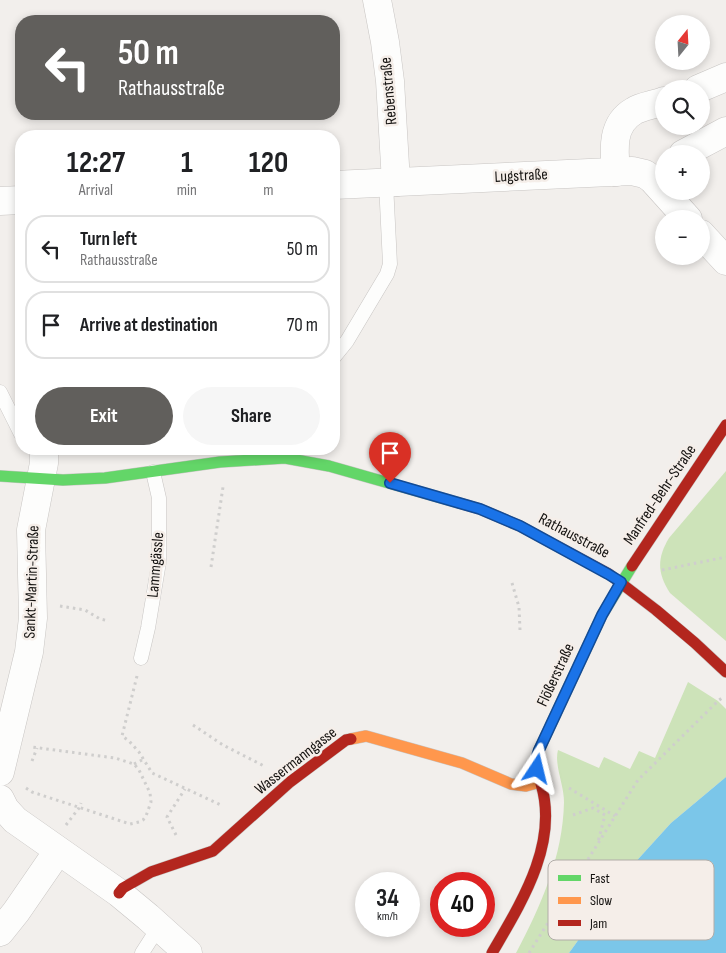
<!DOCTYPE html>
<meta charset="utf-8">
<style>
:root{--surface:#fff;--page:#f6f6f6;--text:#202124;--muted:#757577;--line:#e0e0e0;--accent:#615f5c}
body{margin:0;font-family:"Sofia Sans Condensed",sans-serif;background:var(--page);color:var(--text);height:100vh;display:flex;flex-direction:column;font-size:19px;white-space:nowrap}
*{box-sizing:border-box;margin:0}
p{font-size:16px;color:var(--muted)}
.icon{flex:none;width:28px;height:28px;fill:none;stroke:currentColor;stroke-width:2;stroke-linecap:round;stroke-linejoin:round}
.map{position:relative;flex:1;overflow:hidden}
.side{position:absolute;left:15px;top:130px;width:325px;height:325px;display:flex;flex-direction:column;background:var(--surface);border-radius:20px;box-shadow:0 2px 8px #0003}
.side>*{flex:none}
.hud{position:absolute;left:15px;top:15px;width:325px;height:105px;border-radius:20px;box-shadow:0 2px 8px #0003;background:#615f5c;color:#fff;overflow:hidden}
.needle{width:32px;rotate:18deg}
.tools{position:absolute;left:655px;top:15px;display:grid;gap:10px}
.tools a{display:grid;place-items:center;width:55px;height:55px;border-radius:50%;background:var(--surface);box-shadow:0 2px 8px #0003;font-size:25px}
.speed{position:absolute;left:355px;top:872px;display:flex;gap:10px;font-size:25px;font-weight:700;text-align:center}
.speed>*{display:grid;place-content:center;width:65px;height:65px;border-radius:50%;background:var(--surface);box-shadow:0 2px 8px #0003;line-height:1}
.speed small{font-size:12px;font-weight:400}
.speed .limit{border:8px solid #d22;background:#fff;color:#111}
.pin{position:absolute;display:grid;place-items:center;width:42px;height:42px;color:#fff;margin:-51px -21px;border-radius:50% 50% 50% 0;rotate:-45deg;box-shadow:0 0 5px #0007}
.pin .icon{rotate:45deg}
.me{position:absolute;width:55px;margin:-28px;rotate:10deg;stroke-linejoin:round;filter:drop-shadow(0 0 4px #0008)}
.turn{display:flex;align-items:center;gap:18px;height:105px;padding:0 20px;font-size:22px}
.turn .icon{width:65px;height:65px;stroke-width:2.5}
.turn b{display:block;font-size:35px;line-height:42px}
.eta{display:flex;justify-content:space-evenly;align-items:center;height:85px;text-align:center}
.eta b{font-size:30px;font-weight:700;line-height:35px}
.button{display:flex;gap:10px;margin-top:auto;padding:10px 20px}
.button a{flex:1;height:58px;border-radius:30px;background:var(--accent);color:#fff;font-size:20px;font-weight:700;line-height:58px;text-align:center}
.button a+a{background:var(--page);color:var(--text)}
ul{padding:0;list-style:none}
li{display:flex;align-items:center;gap:15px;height:68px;margin:0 10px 8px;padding:0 10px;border:2px solid var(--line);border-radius:20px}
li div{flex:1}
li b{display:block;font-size:19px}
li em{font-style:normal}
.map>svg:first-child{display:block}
.green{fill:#cde3b9}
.water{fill:#7bc6e9}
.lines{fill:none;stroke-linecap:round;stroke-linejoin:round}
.lane-casing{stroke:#c8c5c3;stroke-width:15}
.street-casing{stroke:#c8c5c3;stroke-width:29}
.fast-casing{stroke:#c8c5c3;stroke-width:12}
.slow-casing{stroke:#c8c5c3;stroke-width:12}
.jam-casing{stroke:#c8c5c3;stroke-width:12}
.path{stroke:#cfcecd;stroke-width:3;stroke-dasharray:2.5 4;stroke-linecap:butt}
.lane{stroke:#fdfdfc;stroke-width:14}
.street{stroke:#fdfdfc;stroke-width:28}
.fast{stroke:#63d668;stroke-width:11}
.slow{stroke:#ff974d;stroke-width:11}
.jam{stroke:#b3261e;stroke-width:11}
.route-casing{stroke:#114b97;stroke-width:12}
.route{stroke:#1a73e8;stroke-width:9}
.labels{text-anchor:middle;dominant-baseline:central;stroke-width:5;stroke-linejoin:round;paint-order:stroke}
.street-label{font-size:16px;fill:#13110f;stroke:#f5eee9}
.key{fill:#f5eee9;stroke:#b1aca8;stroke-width:1}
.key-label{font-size:14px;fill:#13110f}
</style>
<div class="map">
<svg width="726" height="953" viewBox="0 0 726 953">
<rect width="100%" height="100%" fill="#f2efec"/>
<g class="green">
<path d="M726,471v170l-56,-48c-13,-20 -13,-35 -1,-55z"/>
<path d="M688,682l30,19 8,8v68l-55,46 -40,44 -62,86h-53c25,-47 47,-97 48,-151 0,-18 -10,-37 -6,-52l41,18 5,-11 26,12 9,-18 16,7z"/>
</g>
<path class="water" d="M726,777v176h-157l62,-86 40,-44z"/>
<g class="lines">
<defs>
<g id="lane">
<path d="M334,357l13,-16 40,-67 3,-10 -4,-81"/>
<path d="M0,392l21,42"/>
<path d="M141,658l7,-30 11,-66v-64l-6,-26"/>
<path d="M142,953l9,-14 9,-11"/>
</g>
<g id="street">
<path d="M377,0l8,42 5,39 6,101"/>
<path d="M698,89l28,-12"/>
<path d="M683,154l43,-23"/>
<path d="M616,172c-2,-22 -5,-48 18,-61 8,-5 20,-6 30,-10"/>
<path d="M334,185l298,-14 13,3 7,5 36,40"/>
<path d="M0,201l21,-1"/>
<path d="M701,234l25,27"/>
<path d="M0,772l29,-120 4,-34 -2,-88 13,-67v-14"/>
<path d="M0,799l5,10 10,11 104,73 29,24 40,36"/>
<path d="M0,932l16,-20 42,-61"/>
</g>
<g id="fast">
<path d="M0,476l63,4 42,-2 115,-16 65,-4 44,8 130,37"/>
<path d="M541,784l-4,-18 2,-16 63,-135 30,-49"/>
</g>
<path id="slow" d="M351,739l15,-3 96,27 49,21 15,2 14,-4"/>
<g id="jam">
<path d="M459,503l21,6 40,17 89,48 47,36 39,33 31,29"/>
<path d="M632,566l94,-141"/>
<path d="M119,893l4,-5 28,-16 62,-21 77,-69 56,-42 5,-1"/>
<path d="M492,953c29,-50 67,-109 49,-169"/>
</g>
</defs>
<use href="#lane" class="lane-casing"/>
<use href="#street" class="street-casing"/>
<use href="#fast" class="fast-casing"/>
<use href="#slow" class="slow-casing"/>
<use href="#jam" class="jam-casing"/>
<g class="path">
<path d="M211,567l12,-80"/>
<path d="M662,570l64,-13"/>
<path d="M512,583l7,24 1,23"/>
<path d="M60,606l25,4 15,9 9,2"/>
<path d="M137,676l-15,60 7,5 10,11 13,21 71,33"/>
<path d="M193,725l30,20 43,22"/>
<path d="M32,761l5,-13"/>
<path d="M134,764l10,-5"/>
<path d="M26,788l6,4 98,32 9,-2 4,-2 3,-4 5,-14 -1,-9 -11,-23 -5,-6 -19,-6 -83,-11"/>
<path d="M569,788l46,28"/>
<path d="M573,815l20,-7 12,7 -7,27"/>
<path d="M66,825l13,-17 2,-5"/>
<path d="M176,835l-9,-18 18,-28"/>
<path d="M529,953l109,-173 80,-79 4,-3"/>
</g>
<use href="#lane" class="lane"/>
<use href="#street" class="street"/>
<use href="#fast" class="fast"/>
<use href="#slow" class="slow"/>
<use href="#jam" class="jam"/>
</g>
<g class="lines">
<defs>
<path id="route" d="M390,483l90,26 40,17 88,48 13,8 -19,33 -63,135 -2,6v13"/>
</defs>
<use href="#route" class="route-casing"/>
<use href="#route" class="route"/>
</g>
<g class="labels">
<g class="street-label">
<text transform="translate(389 91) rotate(-95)">Rebenstraße</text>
<text transform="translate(521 176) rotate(-3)">Lugstraße</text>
<text transform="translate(660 495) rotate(-56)">Manfred-Behr-Straße</text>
<text transform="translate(574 536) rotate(28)">Rathausstraße</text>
<text transform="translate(156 565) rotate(-85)">Lammgässle</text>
<text transform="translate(32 582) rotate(-88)">Sankt-Martin-Straße</text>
<text transform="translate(556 675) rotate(-65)">Flößerstraße</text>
<text transform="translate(296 761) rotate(-38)">Wassermanngasse</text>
</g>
</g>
<rect x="548" y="860" width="166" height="80" rx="8" class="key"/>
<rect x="558" y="875" width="23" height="6" fill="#63d668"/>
<rect x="558" y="897" width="23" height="7" fill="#ff974d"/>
<rect x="558" y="920" width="23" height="6" fill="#b3261e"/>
<g class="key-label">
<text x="590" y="883">Fast</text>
<text x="590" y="905">Slow</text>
<text x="590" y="928">Jam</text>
</g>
</svg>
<div class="tools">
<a><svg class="needle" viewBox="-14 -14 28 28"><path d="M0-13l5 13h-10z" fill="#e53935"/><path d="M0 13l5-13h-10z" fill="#757577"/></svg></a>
<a><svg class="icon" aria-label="search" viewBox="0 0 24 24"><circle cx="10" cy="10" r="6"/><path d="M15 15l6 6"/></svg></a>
<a>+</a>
<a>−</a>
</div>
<div class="speed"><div>34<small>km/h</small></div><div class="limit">40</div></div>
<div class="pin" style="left:390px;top:483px;background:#d93025"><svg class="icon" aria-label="arrive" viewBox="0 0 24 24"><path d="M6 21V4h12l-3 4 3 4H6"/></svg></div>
<svg class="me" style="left:537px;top:769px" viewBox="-20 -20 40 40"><path d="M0-17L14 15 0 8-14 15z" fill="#1a73e8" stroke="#fff" stroke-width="4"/></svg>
<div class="hud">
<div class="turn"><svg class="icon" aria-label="left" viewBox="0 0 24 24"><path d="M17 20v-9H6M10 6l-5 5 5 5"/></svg><div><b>50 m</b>Rathausstraße</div></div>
</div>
<section class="side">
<div class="eta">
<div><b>12:27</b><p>Arrival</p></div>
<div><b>1</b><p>min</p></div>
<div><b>120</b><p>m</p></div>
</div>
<ul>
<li><svg class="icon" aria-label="left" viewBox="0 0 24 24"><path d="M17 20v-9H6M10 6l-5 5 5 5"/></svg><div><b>Turn left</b><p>Rathausstraße</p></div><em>50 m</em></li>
<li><svg class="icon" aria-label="arrive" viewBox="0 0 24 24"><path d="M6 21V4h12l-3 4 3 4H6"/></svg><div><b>Arrive at destination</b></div><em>70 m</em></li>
</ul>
<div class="button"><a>Exit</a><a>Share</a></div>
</section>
</div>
